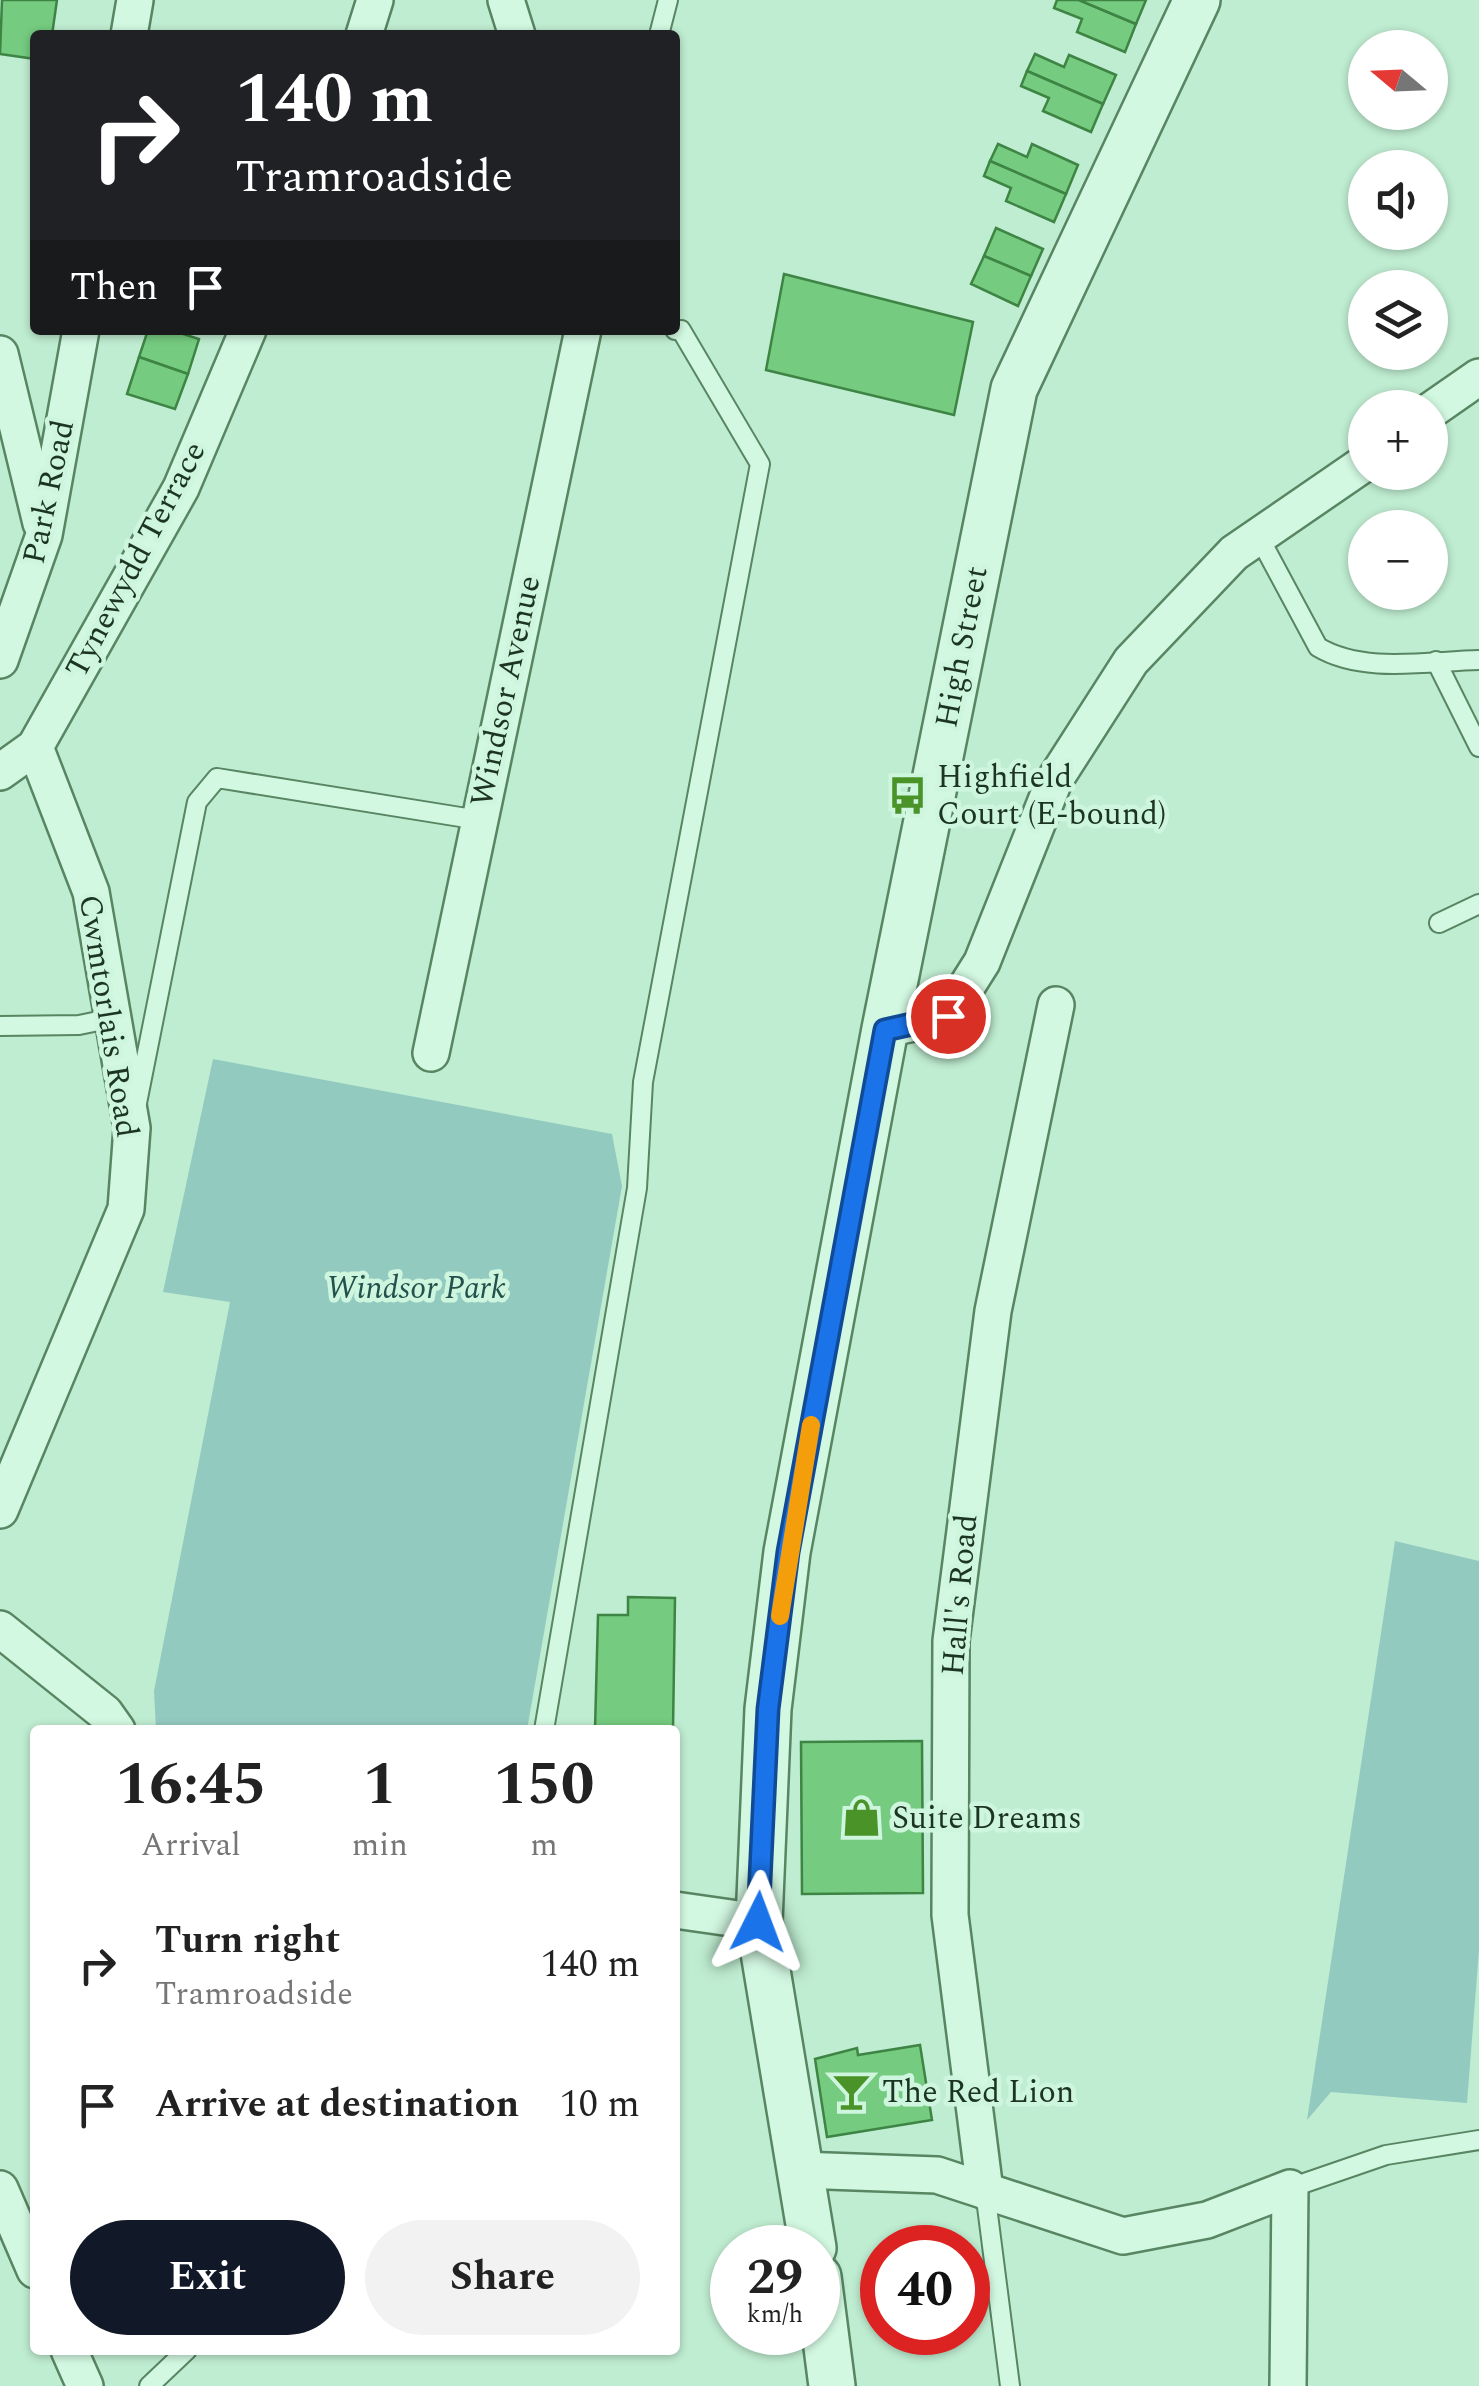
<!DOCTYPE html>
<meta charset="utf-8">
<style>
:root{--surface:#fff;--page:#f2f2f2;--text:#222;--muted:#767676;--accent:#111827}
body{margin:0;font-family:Spectral,serif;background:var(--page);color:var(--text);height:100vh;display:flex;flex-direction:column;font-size:38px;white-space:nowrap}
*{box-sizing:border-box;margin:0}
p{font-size:32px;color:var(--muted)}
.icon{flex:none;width:55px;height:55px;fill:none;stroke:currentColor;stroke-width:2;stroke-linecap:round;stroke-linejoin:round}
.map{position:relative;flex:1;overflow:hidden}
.drawer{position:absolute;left:30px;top:1725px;width:650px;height:630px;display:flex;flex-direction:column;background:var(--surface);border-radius:10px;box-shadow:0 2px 8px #0004}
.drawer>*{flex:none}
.banner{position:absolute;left:30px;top:30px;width:650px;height:305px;border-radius:10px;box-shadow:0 2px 8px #0004;background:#202124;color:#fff;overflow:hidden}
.needle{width:65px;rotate:289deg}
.fabs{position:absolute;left:1348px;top:30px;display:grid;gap:20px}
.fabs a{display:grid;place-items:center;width:100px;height:100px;border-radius:50%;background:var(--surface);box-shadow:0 2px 8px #0004;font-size:50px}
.speed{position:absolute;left:710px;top:2225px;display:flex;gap:20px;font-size:50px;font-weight:700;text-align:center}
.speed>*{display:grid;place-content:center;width:130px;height:130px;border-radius:50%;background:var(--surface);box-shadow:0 2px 8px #0004;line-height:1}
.speed small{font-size:25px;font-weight:400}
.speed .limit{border:15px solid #d22;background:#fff;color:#111}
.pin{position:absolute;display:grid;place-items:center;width:85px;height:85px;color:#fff;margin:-42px;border:5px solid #fff;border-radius:50%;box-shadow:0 2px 10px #0007}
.me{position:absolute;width:110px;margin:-55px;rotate:3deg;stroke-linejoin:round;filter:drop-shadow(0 0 8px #0008)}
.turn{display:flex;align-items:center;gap:35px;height:210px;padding:0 40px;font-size:45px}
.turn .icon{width:130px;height:130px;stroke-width:2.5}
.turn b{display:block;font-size:70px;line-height:85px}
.then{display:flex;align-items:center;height:95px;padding:0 40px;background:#0003;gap:20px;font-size:38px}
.eta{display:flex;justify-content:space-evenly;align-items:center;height:170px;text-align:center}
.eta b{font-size:60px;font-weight:700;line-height:70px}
.button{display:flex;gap:20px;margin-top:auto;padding:20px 40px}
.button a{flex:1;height:115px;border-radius:60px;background:var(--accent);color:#fff;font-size:40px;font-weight:700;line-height:115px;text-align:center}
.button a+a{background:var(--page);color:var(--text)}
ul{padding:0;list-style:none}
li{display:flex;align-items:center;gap:30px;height:140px;padding:0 40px}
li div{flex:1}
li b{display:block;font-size:38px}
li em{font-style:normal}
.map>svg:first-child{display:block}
.green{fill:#93cac0}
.building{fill:#75cb7f;stroke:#3e8444;stroke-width:2.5}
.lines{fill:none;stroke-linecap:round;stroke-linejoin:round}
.service-casing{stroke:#588562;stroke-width:22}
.minor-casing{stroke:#588562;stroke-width:40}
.tertiary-casing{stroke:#588562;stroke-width:50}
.service{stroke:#d2f8e1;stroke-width:18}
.minor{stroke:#d2f8e1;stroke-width:35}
.tertiary{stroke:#d2f8e1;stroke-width:45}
.route-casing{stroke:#114b97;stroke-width:25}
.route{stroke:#1a73e8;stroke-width:18}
.slow{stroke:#f59e0b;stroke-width:18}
.labels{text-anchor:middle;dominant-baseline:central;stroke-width:9;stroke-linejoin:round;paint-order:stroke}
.street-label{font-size:32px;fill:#1c3520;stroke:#cef5de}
.poi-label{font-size:32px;fill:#1c3520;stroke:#cef5de;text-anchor:start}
.park-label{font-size:32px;font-style:italic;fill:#23514e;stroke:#cef5de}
</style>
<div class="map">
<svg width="1479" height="2386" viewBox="0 0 1479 2386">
<rect width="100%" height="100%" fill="#bfedd1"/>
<g class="green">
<path d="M213,1059l399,75 10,52 -95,544h-371l-2,-39 76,-389 -67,-10z"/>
<path d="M1395,1541l84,20v389l-12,153 -136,-11 -24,28z"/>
</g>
<g class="building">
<path d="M2,0h55l-5,35h-17v24l-35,-5z"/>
<path d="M1057,0h22l57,24 -11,28 -48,-20 5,-13 -28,-11z"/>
<path d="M1079,0h67l-10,24z"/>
<path d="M1035,54l29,13 5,-12 47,20 -13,29 -76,-33z"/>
<path d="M1027,71l76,33 -12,28 -48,-21 6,-13 -28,-12z"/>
<path d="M998,144l29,13 5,-13 46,21 -12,29 -76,-33z"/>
<path d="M990,161l76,33 -12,28 -48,-21 5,-13 -27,-12z"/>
<path d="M996,228l47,21 -12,27 -47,-20z"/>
<path d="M984,256l47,20 -13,30 -47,-22z"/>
<path d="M784,274l189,48 -19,93 -188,-45z"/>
<path d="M148,330h23l28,9 -11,35 -49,-17z"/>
<path d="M139,357l49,17 -13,35 -48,-15z"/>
<path d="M628,1597l47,1 -2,132h-78l3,-115h30z"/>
<path d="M922,1741l1,152 -121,1 -1,-152z"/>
<path d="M920,2045l12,75 -105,17 -12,-78 42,-11 1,7z"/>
</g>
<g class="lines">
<defs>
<g id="service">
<path d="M659,35l9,-35"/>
<path d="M1259,537l59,110c45,27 110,14 161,13"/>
<path d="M1436,661l43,86"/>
<path d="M1439,923l40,-19"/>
<path d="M0,1026l79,-1 34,-7"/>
<path d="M137,1103l60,-301 20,-24 262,42"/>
<path d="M544,1730l93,-542 6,-106 117,-618 -79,-134h-6"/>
<path d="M1290,2188l96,-33 93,-15"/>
<path d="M985,2191l25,195"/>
<path d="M149,2386l38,-36"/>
</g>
<g id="minor">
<path d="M506,0l11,35"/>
<path d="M129,35l6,-35"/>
<path d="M364,35l11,-35"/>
<path d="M0,354l41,169"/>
<path d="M1430,411l49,-34"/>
<path d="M0,660l44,-125 37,-205"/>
<path d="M0,772l35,-25 146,-259 67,-158"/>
<path d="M885,1029l63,-13 34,-54 72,-181 77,-120 103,-108 131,-90"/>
<path d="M431,1053l152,-723"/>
<path d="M0,1510l126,-301 6,-81 -41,-236 -56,-145"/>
<path d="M0,1629l105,84 12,17"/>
<path d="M675,1910l84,12"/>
<path d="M800,2170l137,5 186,61 84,-16 83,-32 -2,198"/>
<path d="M0,2189l35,81"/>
<path d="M985,2191l-35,-276 1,-274 42,-330 63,-306"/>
<path d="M69,2350l16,36"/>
</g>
<g id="tertiary">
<path d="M813,2248l-54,-326 9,-213 19,-157 98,-523 129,-640 183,-389"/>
<path d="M818,2277l14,109"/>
</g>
</defs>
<use href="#service" class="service-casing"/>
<use href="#minor" class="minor-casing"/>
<use href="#tertiary" class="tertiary-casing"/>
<use href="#service" class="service"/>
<use href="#minor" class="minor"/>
<use href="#tertiary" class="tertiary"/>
</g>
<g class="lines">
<defs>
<path id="route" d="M758,1922l10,-213 20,-157 97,-522 63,-14"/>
</defs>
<use href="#route" class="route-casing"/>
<use href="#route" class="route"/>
<path class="slow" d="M780,1616l31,-191"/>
</g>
<defs>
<symbol id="bus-bare" viewBox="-9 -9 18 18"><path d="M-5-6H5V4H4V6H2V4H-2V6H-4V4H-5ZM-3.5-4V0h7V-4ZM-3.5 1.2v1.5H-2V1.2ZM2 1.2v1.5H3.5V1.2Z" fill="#4a9329" stroke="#cef5de" stroke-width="2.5" paint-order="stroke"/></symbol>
<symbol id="shop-bare" viewBox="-9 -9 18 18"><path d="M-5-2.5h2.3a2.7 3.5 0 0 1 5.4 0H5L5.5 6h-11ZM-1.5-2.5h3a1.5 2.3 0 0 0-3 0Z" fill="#4a9329" stroke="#cef5de" stroke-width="2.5" paint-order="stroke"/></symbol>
<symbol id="bar-bare" viewBox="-9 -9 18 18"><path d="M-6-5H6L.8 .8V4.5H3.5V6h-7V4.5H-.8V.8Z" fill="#4a9329" stroke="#cef5de" stroke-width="2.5" paint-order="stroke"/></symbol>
</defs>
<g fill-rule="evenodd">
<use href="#bus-bare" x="880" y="768" width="55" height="55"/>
<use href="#shop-bare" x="834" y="1790" width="55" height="55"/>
<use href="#bar-bare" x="824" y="2064" width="55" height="55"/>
</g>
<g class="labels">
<g class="street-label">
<text transform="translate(49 492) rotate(-78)">Park Road</text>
<text transform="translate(136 560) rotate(-62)">Tynewydd Terrace</text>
<text transform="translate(962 647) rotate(-79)">High Street</text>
<text transform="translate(506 691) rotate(-78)">Windsor Avenue</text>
<text transform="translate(108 1016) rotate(81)">Cwmtorlais Road</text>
<text transform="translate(960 1595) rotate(-85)">Hall's Road</text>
</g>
<g class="poi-label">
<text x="937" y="777">Highfield<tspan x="937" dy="37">Court (E-bound)</tspan></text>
<text x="892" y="1818">Suite Dreams</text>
<text x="882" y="2092">The Red Lion</text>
</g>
<g class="park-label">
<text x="416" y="1288">Windsor Park</text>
</g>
</g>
</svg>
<div class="fabs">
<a><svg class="needle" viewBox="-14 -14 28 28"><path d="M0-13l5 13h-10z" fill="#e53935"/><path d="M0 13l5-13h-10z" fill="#767676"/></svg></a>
<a><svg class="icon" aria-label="sound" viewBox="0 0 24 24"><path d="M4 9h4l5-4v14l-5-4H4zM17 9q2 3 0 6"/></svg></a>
<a><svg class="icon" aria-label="layers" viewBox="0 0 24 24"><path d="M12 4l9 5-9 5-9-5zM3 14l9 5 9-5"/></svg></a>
<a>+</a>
<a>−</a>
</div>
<div class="speed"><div>29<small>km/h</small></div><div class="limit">40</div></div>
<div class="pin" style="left:948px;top:1016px;background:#d93025"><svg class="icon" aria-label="arrive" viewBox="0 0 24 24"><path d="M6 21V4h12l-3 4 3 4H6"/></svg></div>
<svg class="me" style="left:758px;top:1922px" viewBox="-20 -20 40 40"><path d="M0-17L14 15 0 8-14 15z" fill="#1a73e8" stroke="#fff" stroke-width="4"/></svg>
<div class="banner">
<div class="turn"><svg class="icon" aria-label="right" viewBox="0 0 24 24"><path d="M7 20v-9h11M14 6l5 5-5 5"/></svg><div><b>140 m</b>Tramroadside</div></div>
<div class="then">Then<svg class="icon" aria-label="arrive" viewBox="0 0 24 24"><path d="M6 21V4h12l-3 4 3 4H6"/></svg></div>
</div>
<section class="drawer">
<div class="eta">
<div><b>16:45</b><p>Arrival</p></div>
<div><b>1</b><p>min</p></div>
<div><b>150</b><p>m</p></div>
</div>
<ul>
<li><svg class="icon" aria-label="right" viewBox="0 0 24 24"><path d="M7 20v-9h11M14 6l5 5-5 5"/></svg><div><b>Turn right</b><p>Tramroadside</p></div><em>140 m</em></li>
<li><svg class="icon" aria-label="arrive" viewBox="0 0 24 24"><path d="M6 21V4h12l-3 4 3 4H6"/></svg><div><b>Arrive at destination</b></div><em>10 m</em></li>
</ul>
<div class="button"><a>Exit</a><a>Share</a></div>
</section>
</div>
